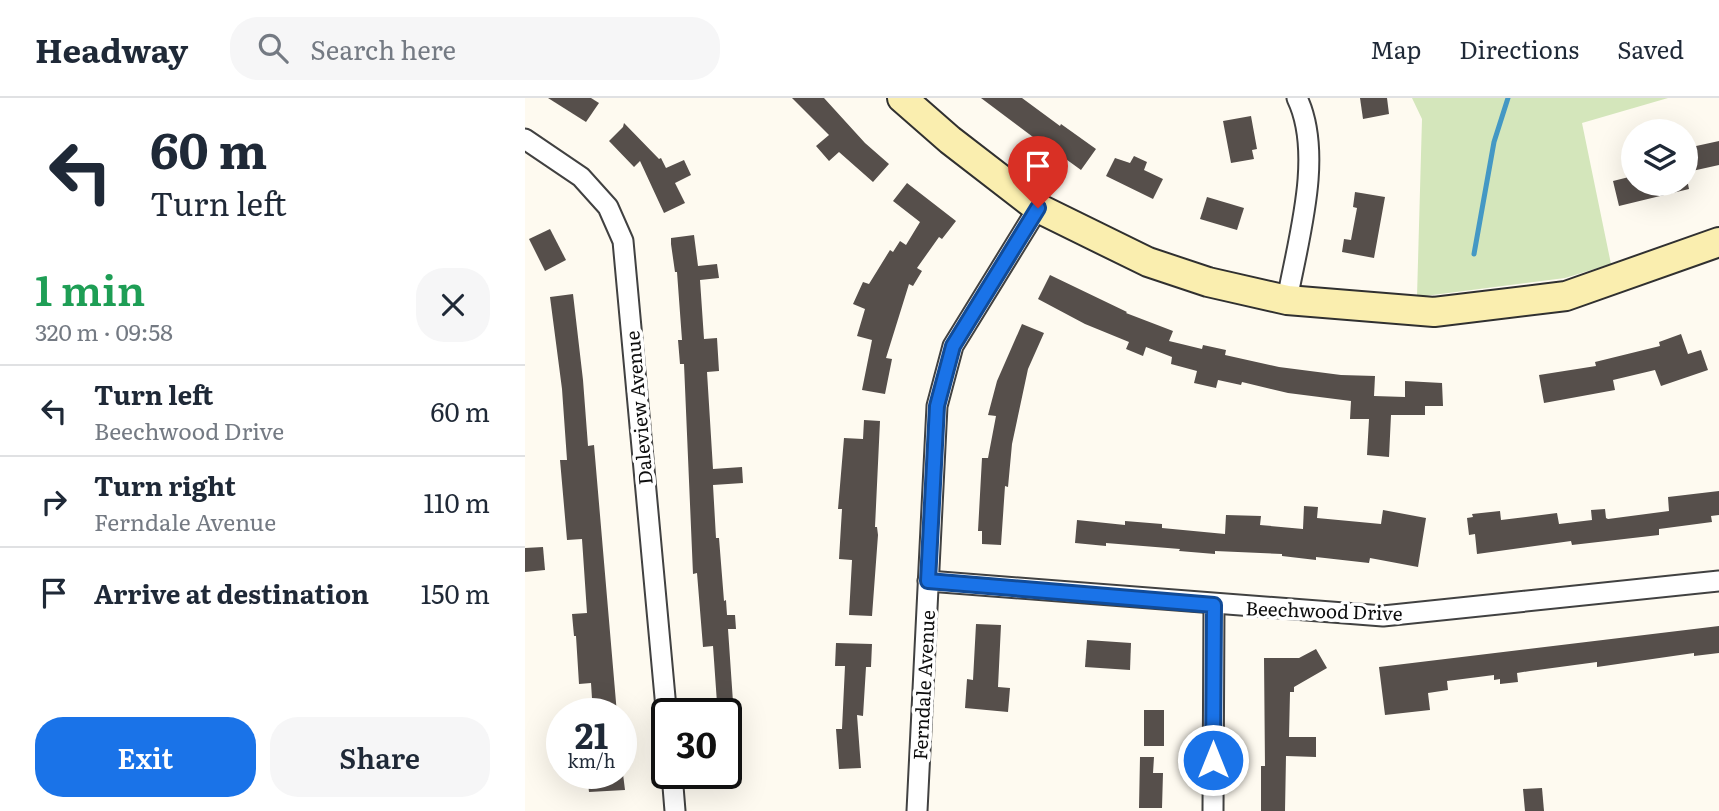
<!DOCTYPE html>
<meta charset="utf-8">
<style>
:root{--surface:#fff;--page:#f6f6f7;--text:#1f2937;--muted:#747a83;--line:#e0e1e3;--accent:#1a73e8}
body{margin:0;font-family:Literata,serif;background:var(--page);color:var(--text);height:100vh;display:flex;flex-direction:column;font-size:26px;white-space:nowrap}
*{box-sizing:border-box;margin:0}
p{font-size:23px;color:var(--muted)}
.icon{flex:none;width:38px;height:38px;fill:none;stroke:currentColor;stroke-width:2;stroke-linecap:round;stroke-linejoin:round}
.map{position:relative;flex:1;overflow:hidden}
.drawer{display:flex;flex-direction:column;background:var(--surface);width:525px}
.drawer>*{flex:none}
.banner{background:#fff;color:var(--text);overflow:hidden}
.tools{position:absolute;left:1096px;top:21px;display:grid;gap:14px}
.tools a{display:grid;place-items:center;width:77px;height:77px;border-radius:50%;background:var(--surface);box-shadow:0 7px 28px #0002;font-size:35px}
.speed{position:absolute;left:21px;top:600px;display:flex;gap:14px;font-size:35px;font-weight:700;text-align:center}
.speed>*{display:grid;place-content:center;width:91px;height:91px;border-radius:50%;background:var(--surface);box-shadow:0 7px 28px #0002;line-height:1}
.speed small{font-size:18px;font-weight:400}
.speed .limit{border:4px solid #111;border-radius:10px;background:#fff;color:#111}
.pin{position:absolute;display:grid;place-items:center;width:60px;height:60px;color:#fff;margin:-72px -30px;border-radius:50% 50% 50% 0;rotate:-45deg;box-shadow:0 0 7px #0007}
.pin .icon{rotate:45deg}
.me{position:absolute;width:77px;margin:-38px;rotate:0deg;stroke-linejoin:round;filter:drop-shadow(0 0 5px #0008)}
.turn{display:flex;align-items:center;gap:24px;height:147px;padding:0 35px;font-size:32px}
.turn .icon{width:91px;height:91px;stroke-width:2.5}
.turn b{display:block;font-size:49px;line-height:60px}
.round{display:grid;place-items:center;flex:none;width:74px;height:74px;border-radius:28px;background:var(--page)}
.head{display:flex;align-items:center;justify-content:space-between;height:119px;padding:0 35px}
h1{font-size:42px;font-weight:600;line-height:52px;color:#1e9e55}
.primary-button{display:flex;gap:14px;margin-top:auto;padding:14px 35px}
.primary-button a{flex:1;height:80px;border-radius:28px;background:var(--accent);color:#fff;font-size:28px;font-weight:600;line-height:80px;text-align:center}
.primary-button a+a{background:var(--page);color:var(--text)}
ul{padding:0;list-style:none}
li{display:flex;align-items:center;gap:21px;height:91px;padding:0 35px;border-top:2px solid var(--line)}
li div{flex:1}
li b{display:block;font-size:26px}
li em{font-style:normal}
header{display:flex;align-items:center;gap:42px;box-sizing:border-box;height:98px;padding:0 35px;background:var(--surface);border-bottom:2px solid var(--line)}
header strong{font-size:33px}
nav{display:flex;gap:38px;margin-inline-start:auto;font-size:24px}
.search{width:490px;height:63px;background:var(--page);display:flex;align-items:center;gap:18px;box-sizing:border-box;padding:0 24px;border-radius:28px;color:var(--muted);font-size:26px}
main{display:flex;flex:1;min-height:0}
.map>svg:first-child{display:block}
.park{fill:#d4e6bb}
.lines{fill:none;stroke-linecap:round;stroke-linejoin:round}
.stream{stroke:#4498c4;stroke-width:5}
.building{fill:#564f4b}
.street-casing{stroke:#414141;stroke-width:23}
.secondary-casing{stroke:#303030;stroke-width:32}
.street{stroke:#fff;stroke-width:19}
.secondary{stroke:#faeeaf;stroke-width:28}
.route-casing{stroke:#114b97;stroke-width:18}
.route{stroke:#1a73e8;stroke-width:12}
.labels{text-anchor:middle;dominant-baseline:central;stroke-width:7;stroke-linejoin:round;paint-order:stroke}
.street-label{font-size:19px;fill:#0e0e0e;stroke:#fff}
</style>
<header>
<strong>Headway</strong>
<div class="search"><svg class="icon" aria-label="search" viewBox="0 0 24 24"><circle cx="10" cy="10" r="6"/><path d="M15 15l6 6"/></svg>Search here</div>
<nav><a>Map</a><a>Directions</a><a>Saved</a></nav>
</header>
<main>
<section class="drawer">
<div class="banner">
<div class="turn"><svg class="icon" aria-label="left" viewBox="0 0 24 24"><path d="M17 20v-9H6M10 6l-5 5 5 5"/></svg><div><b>60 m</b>Turn left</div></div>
</div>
<div class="head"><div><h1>1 min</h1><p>320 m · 09:58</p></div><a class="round"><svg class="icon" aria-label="close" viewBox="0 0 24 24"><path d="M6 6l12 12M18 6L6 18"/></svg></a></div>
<ul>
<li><svg class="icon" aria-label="left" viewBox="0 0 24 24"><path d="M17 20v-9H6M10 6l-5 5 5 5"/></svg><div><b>Turn left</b><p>Beechwood Drive</p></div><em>60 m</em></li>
<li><svg class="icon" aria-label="right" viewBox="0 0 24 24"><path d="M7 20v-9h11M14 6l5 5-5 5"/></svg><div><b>Turn right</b><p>Ferndale Avenue</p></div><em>110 m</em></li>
<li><svg class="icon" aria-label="arrive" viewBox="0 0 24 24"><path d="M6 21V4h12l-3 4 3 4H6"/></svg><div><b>Arrive at destination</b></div><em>150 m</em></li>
</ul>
<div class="primary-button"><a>Exit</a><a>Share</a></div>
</section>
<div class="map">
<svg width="1194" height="713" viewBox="0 0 1194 713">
<rect width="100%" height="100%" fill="#fefaf0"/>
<path class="park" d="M887,0h256l-86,25 29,141 -46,14 -148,19 5,-178z"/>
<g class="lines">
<path class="stream" d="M949,156l20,-112 14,-44"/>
</g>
<g class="building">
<path d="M23,0h43l8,5 -13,19z"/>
<path d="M267,0h32l41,45 24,21 -16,18 -34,-30 -10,9 -13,-15 13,-11z"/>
<path d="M456,0h41l38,28 1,-2 35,25 -15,21 -18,-13 -4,4 -16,-12 2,-3z"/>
<path d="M835,0h27l2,16 -26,5z"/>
<path d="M726,18l6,33 -5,1 2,9 -23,4 -8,-42z"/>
<path d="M99,25l35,36 2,-1 5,10 18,-8 7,15 -16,8 10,20 -21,10 -24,-52 -6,6 -25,-26 14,-14z"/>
<path d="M1194,43v24l-27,6 -5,-23z"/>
<path d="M609,58l13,6 -3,8 19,9 -10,20 -47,-23 9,-18 15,5z"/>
<path d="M1108,78v8h55l1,5 -70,17 -6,-25z"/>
<path d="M382,85l49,38 -14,18 -3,-2 -22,31 5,3 -9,15 -4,-2 -23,74 6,1 -7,35 -23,-4 10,-50 -15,-4 8,-27 -12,-5 10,-22 6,2 21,-34 3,2 7,-11 6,4 14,-23 -27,-21z"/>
<path d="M830,94l30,5 -11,61 -32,-6 2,-13 7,1 6,-32 -4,-1z"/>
<path d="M682,99l37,11 -7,22 -37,-11z"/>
<path d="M25,131l16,31 -21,11 -16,-32z"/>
<path d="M169,137l4,31 19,-2 2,14 -19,2 4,59 13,-1 2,33 -12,1 6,97 29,-2 1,16 -30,2 3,53h3l5,63 2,-1 1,15h8l1,14h-8l5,73 -16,1 -4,-57 -10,1 -6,-74 -4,1 -9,-210h-4l-2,-24h4l-5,-68h-2l-4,-28v-6z"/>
<path d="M525,177l77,37 -1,1 47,18 -4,10 33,8 1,-4 23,5 -1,5 54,12 62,8 34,1 -1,20 31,1v-16l37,2 1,23h-18v9h-34l-2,42 -22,-2 2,-36h-19l1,-18 -63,-8 -46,-11 -1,3 -23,-5 -2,8 -22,-5 3,-12 -26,-7 1,-7 -26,-10 -3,9 -17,-7 3,-7 -44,-18 -47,-25z"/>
<path d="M48,196l10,86 5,66 6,-1 23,269h-24l-2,-31 -12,1 -3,-48h-2l-2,-22 15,-1 -5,-74 -15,1 -7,-80h7l-5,-71 -12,-92z"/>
<path d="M497,226l22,9 -16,36 -16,75 -4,43 -3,-1 -4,59 -19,-1v-13h-4l4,-73h6l8,-42 -8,-1 9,-34z"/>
<path d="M1156,236l7,20 13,-4 7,20 -47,16 -6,-16 -42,10 2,10 -71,13 -5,-28 57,-9 -1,-4 65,-16 -1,-4z"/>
<path d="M339,322l16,1 -5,106h2l1,8 -6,81 -23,-1 3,-55 -13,-1 3,-50h-4l6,-71 19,1z"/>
<path d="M1194,393v24l-8,1 1,6 -53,7v6l-87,10 -1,-4 -94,13 -2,-20 -6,1 -2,-17 6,-1 -1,-3 28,-3 1,9 56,-7 2,11 33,-4 -1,-10 14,-1 1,9 2,1 61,-8 -1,-14z"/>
<path d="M779,408l14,1 -1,11 64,6 2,-14 43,8 -8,49 -48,-9 -1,5 -53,-6v3l-34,-4v-2l-67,-3v3l-36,-3 1,-2 -74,-6v3l-31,-3 2,-23 48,5v-4l37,3v4l63,6 1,-19 35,1 -1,9 43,4z"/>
<path d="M18,449l2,23 -20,2v-24z"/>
<path d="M451,526l25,1 -3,62 12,1 -2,24 -43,-4 2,-29 6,1z"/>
<path d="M1194,528v27l-25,3v-3l-97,14v-5l-67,9 -13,2 1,9 -18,2v-5l-6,1v-5l-47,6 1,9 -20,3 2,17 -45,5 -6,-48z"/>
<path d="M562,542l44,3 -1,27 -45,-3z"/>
<path d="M311,545l36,1 -1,23h-5l-3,49 -6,-1 4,53 -22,1 -3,-40h6l3,-63h-10z"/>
<path d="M791,551l11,19 -33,19v5h-4l-1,45h27v20l-30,-1 -1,55h-24v-45h4l-1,-108h35z"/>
<rect x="619" y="612" width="20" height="36"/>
<path d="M615,659h14l-1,16h10l-1,35h-23z"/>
<path d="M62,676h36l2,16 -36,2z"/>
<path d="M1017,690l2,23h-19l-2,-22z"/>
</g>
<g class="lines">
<defs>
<g id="street">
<path d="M0,41l56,38 27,30 15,34 44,478"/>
<path d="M762,202c11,-60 37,-146 10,-202"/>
<path d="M403,483l455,35 336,-35"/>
<path d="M147,676l3,37"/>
<path d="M392,713l20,-405 16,-60 85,-138"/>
<path d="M688,713l1,-206"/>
</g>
<path id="secondary" d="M377,0l48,42 88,68 110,54 60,20 79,18 147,12 132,-16 153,-54"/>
</defs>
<use href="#street" class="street-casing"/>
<use href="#secondary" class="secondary-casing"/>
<use href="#street" class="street"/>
<use href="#secondary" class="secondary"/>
</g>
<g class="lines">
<defs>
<path id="route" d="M513,110l-85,138 -16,60 -9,175 286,24 -1,155"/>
</defs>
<use href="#route" class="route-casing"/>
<use href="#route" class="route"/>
</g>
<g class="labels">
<g class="street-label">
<text transform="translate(113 310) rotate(-95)">Daleview Avenue</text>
<text transform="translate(799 512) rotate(2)">Beechwood Drive</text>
<text transform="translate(398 587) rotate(-87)">Ferndale Avenue</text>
</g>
</g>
</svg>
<div class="tools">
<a><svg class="icon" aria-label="layers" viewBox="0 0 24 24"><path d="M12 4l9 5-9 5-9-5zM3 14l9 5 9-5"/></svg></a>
</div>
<div class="speed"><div>21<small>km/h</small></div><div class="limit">30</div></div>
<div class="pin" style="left:513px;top:110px;background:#d93025"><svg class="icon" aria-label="arrive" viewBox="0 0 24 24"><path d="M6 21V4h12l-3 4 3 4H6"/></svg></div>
<svg class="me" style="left:688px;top:662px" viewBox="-20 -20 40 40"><circle r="17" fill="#1a73e8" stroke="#fff" stroke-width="3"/><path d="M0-11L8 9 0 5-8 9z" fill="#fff"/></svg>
</div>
</main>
